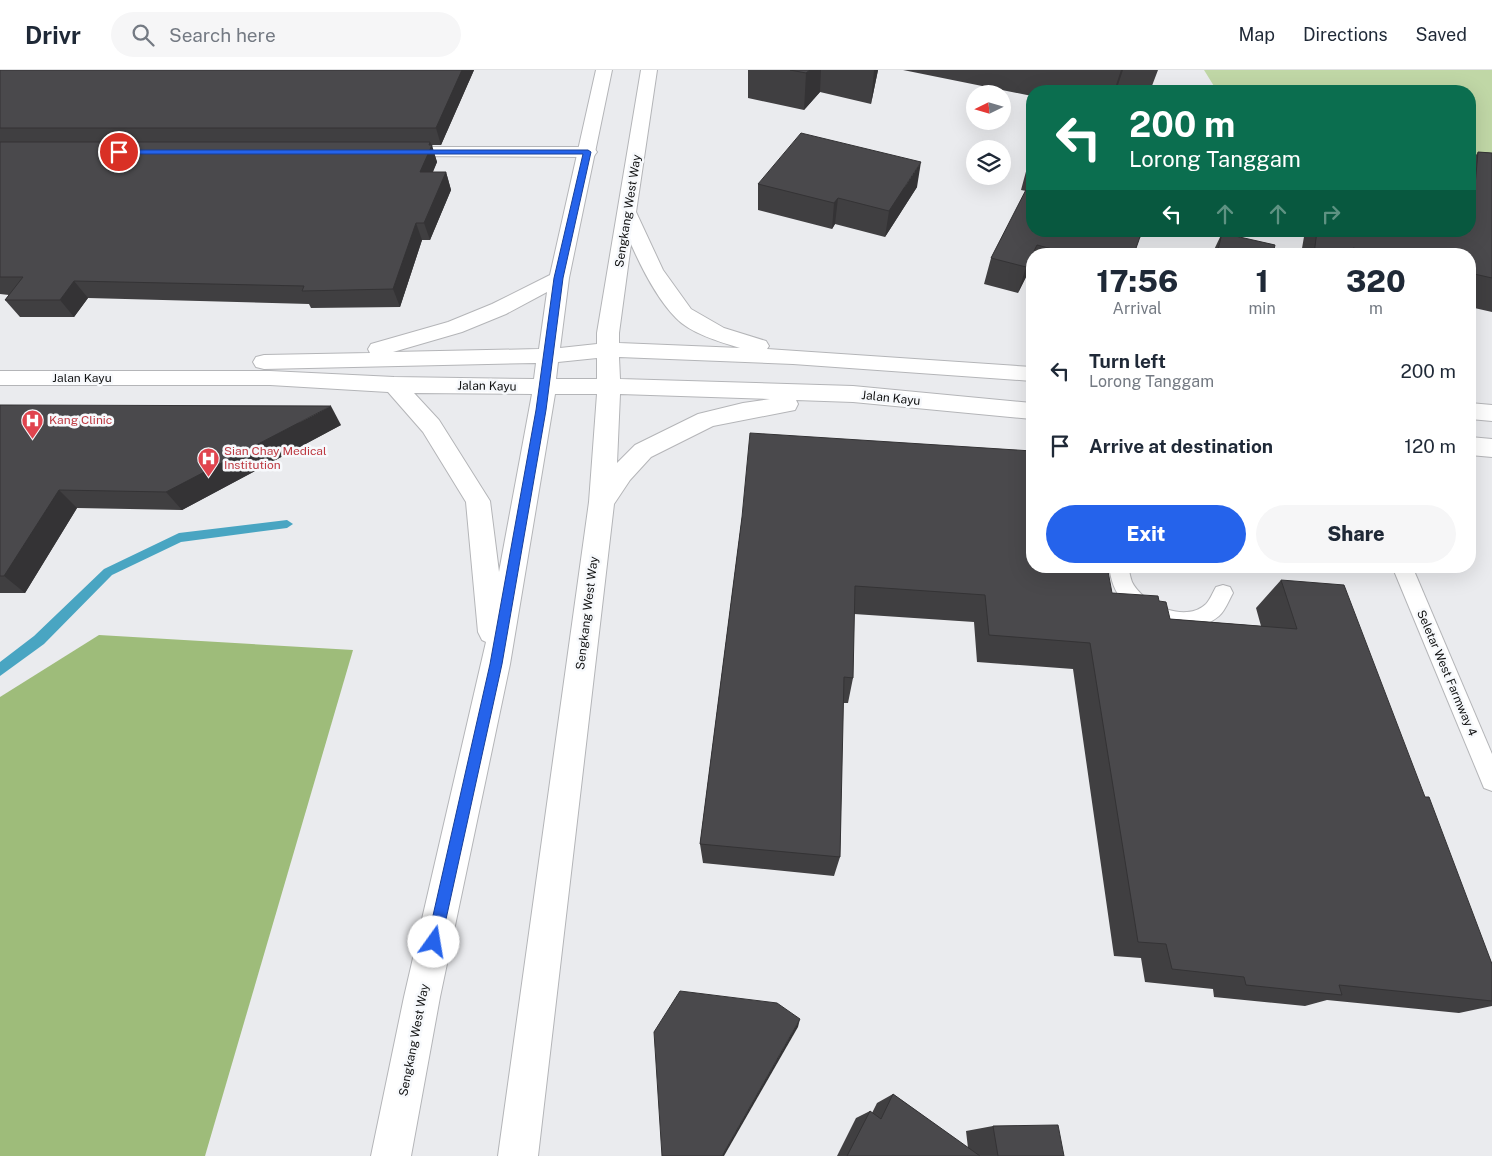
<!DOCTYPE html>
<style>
:root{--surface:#fff;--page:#f6f6f7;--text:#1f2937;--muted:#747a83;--line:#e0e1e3;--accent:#2563eb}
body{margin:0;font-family:"Public Sans",sans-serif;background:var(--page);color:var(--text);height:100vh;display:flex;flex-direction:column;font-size:19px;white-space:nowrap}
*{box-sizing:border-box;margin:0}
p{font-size:16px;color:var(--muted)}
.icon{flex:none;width:28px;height:28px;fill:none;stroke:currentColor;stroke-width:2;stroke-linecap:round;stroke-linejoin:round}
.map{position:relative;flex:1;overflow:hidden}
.panel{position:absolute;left:1026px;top:178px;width:450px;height:325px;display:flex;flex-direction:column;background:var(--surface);border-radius:20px;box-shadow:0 5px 20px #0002}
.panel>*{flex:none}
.guide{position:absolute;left:1026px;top:15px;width:450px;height:152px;border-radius:20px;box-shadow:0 5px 20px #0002;background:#0b6e4f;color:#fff;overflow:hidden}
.needle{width:32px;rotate:265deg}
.controls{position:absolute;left:966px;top:15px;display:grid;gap:10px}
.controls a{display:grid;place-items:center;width:45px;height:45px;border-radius:50%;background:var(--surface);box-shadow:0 5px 20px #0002;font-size:25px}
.pin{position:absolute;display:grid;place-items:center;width:42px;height:42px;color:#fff;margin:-21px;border:2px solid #fff;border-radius:50%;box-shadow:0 1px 5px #0007}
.me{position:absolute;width:55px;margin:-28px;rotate:13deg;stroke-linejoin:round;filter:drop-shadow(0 0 4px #0008)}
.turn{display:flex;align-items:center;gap:18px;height:105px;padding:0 20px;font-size:22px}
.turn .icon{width:65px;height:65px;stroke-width:2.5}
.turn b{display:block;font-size:35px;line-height:42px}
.lanes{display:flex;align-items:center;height:48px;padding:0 20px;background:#0003;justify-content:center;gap:25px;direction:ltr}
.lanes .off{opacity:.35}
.eta{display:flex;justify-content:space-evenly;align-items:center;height:85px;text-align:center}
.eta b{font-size:30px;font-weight:800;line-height:35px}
.primary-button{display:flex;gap:10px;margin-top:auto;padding:10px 20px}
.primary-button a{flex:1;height:58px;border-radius:30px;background:var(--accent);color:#fff;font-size:20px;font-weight:800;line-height:58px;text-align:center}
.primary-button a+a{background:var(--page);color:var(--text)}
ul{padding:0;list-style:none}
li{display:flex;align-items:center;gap:15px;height:75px;padding:0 20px}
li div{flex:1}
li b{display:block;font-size:19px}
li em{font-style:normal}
header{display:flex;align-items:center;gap:30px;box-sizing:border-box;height:70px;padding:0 25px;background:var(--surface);border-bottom:1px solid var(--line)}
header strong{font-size:24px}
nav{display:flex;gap:28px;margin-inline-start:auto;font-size:18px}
.search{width:350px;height:45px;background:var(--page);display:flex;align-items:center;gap:12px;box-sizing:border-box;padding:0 18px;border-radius:28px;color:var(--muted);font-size:19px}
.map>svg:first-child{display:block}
.green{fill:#c0d7a6}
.forest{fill:#9ebc7a}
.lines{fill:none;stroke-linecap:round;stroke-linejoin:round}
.stream{fill:#49a5c2;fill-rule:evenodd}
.lane-casing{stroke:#b4b5b8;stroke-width:2}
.street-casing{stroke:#b4b5b8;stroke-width:2}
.secondary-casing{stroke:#b4b5b8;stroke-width:2}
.lane{fill:#fff;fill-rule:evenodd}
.street{fill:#fff;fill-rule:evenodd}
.secondary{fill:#fff;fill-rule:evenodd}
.wall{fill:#403f41}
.shaded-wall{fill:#343335}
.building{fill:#4a494c;stroke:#343335}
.route{fill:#2563eb;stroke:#184099}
.labels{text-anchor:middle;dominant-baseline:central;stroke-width:5;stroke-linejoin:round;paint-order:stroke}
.street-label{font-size:12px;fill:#111212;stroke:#f7f9fc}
.health-label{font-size:12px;fill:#be3a42;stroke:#f7f9fc;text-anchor:start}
</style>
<header>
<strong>Drivr</strong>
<div class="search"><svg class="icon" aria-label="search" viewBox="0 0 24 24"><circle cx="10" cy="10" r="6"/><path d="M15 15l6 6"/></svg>Search here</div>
<nav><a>Map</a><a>Directions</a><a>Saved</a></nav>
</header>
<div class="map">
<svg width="1492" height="1086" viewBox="0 0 1492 1086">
<rect width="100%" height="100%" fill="#eaebee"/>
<path class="green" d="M1204,0h288v107h-22v-86h-253z"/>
<path class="forest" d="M99,565l254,15 -148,506h-205v-459z"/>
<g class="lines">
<path class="stream" d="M287,450l6,4 -6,4 -106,14 -69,33 -68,69 -44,32v-14l34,-26 70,-67 75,-36z"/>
<defs>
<g id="lane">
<path d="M1109,496h20c0,5 1,11 3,16 11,22 53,42 74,22 4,-4 7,-12 10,-17l7,-2 7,2 3,6c-4,7 -8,18 -14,23 -27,23 -74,11 -95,-14 -10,-11 -13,-22 -15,-36z"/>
<path d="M1392,496h20l80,188v37l-8,-3z"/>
</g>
<path id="street" d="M397,77h191l6,1 3,4 -3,4 -6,1 -197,-1 -3,-4 3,-4z"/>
<g id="secondary">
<path d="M596,0h16l-43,208 -9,70 37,-4v-11l44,-263h16l-21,142 27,58 28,39 33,19 42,13 3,5 -2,3 265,18v14l-239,-17 -174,-7 1,22 233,7 179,17v16l-179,-17 -57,-2 2,4 -3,6 -82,16 -62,31 -21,23 -16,24 -76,652h-40l91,-654 8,-108h-42l-45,270 -70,333 -29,159h-40l33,-159 82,-355 -4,-2 -4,-8 -12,-130 -43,-70 -35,-40 -118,-7h-270v-14h270l124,6 140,2 2,-16 -272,6 -8,-2 -3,-5 3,-5 8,-2 106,-2 -2,-4 3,-5 77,-22 44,-18 58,-29zM631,174c10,23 27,56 45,74 14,15 44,24 64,30l-121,-5v-10zM547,222l-8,57 -146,3 69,-20 44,-18zM597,288v21h-41l2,-17zM414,323l118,1 -33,178 -9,-71 -51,-81zM620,324l150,5 -27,4 -45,11 -63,31 -18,18z"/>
<path d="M1470,333l22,2v16l-22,-2z"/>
<path d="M1470,367l22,2v18l-22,-2z"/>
</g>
</defs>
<use href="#lane" class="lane-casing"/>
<use href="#street" class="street-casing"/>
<use href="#secondary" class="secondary-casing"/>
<use href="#lane" class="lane"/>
<use href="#street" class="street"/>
<use href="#secondary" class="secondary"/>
</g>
<g class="wall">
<path d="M0,0h474l-33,75h-10l6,17 -4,10h13l5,18 -21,50h-8l-22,67 -89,1 -2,-4 -221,-6 -14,19h-54l-15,-17 4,-5 -9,-1z"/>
<path d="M748,0h130l-7,34 -51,-12 -16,18 -56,-12z"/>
<path d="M903,0h255l-8,21h-13l-20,-3 -1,3h-84v5z"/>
<path d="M1478,82l14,1v159l-22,-5v-53h-169l4,-23h165v-67z"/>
<path d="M1032,86v75h111l-3,7h-1l-5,16h-102v18l-3,-1 -11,22 -34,-9 7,-26 35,-67 -5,-1 7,-26z"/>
<path d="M758,114l159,3 -32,50 -50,-13 -3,5 -74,-19z"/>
<path d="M1222,163l51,21h-61z"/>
<path d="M0,335l341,20 -159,85 -105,-2 -52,85h-25z"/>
<path d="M742,447l370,76 47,8 11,18 91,7 -5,-18 25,-28 144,217 67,167v42l-33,7 -132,-13 -22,6 -91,-9 -1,-8 -68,-7 -4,-24 -27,-2 -41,-287 -96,-7 -3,-40 -120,-8 -1,64 -5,25h-5l-3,154 -6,19 -131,-13 -3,-19z"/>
<path d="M893,1024l75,54 -2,-17 27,-5 71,30h-227l19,-38 14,-7 2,2 5,-10z"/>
</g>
<g class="shaded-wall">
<path d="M462,0h12l-33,75 -5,-17z"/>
<path d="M810,0h11l-1,22 -16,18 2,-37z"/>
<path d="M874,0h4l-7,34z"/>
<path d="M1121,0h2l-7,21h-2z"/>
<path d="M430,72l2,4v-1l5,17 -12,27 -5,-17z"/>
<path d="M921,92l-4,25 -32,50 4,-26z"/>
<path d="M446,102l5,18 -21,50 -6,-17z"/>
<path d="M838,128l-3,26 -3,5 2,-26z"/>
<path d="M416,153l6,17 -22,67 -7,-18z"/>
<path d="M1032,184v5l-3,12 -11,22 8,-26z"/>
<path d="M74,211l14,17 -14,19 -14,-17z"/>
<path d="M331,336l10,19 -159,85 -16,-18z"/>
<path d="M59,420l18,18 -52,85 -21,-17z"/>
<path d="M800,949l-2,8 -74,129h-2z"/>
</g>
<g class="building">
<path d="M0,0h462l-26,58h-436z"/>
<path d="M790,0h20l-4,3z"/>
<path d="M801,63l120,29 -32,49 -51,-13 -4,5 -76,-19z"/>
<path d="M0,72h430l-1,3h3l-12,27h26l-22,51h-8l-23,66 -91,2 2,-5 -230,-5 -14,19h-55l18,-23h-23z"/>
<path d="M1478,82l14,1v125l-22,-5v-19h-90l-27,-6v6h-39l3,-23h153v-46l5,1z"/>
<path d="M1032,86v9l-4,-1z"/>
<path d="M1032,108v53h110l-8,23h-63l-34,-9 -11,22 -35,-9z"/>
<path d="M1222,163l53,12 -2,9h-56z"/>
<path d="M0,335l331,1 -165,86 -107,-2 -55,86h-4z"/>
<path d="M750,363l282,18v115h75l5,27 46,3 1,5 7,1 4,17 127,10 -16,-49 63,5 81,212h4l63,167v37l-153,-16 3,10 -96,-10 -2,-8 -72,-8 -6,-25 -28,-2 -48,-299 -101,-8 -4,-40 -130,-9 -2,92 -9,-1 -4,180 -140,-13 42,-327z"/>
<path d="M680,921l97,12 23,16 -78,137h-60l-8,-124z"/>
<path d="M893,1024l87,62h-133l23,-45 11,8z"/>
<path d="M1058,1055l6,31h-66l-5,-30z"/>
</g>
<path class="route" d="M119,80h469l3,2 -28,126 -17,132 -44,254 -61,278 -2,5 -5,2 -5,-2 -2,-5 63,-278 46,-254 18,-132 29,-124h-466l-1,-2z"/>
<defs>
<symbol id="hospital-pin" viewBox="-11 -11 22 30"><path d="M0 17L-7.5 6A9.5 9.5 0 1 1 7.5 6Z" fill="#e0444e" stroke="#f7f9fc"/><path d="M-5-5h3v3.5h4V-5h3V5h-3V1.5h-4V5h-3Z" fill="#fff"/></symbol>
</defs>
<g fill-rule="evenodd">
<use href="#hospital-pin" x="20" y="338" width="25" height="34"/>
<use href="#hospital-pin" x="196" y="376" width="25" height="34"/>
</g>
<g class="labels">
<g class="street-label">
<text transform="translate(628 141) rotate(-81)">Sengkang West Way</text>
<text x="82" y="308">Jalan Kayu</text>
<text transform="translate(487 316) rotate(1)">Jalan Kayu</text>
<text transform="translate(891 328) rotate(6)">Jalan Kayu</text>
<text transform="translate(587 543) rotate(-83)">Sengkang West Way</text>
<text transform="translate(1447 603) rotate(67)">Seletar West Farmway 4</text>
<text transform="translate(414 970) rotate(-79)">Sengkang West Way</text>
</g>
<g class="health-label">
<text x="49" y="350">Kang Clinic</text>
<text x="224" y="381">Sian Chay Medical<tspan x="224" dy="14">Institution</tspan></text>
</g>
</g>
</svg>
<div class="controls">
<a><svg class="needle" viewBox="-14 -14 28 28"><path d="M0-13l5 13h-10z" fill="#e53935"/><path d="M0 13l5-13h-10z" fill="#747a83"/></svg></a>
<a><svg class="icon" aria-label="layers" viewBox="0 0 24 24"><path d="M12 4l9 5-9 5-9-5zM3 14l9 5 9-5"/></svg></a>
</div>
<div class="pin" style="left:119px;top:82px;background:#d93025"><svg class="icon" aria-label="arrive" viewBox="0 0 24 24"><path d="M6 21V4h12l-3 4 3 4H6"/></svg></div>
<svg class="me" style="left:434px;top:872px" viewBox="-20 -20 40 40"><circle r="19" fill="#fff"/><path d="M0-13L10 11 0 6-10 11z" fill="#2563eb"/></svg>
<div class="guide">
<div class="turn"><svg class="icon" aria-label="left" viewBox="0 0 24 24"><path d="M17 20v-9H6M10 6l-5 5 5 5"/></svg><div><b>200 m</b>Lorong Tanggam</div></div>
<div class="lanes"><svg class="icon" aria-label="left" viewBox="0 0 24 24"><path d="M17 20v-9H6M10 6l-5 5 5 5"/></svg><svg class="icon off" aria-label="ahead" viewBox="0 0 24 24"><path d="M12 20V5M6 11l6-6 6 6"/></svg><svg class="icon off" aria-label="ahead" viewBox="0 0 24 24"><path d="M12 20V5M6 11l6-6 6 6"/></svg><svg class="icon off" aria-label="right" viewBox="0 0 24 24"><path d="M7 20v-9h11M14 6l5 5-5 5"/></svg></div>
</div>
<section class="panel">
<div class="eta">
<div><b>17:56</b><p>Arrival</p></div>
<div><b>1</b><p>min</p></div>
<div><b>320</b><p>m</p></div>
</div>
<ul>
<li><svg class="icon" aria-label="left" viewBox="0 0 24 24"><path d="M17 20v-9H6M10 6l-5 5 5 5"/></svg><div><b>Turn left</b><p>Lorong Tanggam</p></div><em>200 m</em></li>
<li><svg class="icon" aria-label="arrive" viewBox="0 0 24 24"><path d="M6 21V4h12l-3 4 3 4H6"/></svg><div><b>Arrive at destination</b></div><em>120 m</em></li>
</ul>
<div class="primary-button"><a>Exit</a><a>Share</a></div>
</section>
</div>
